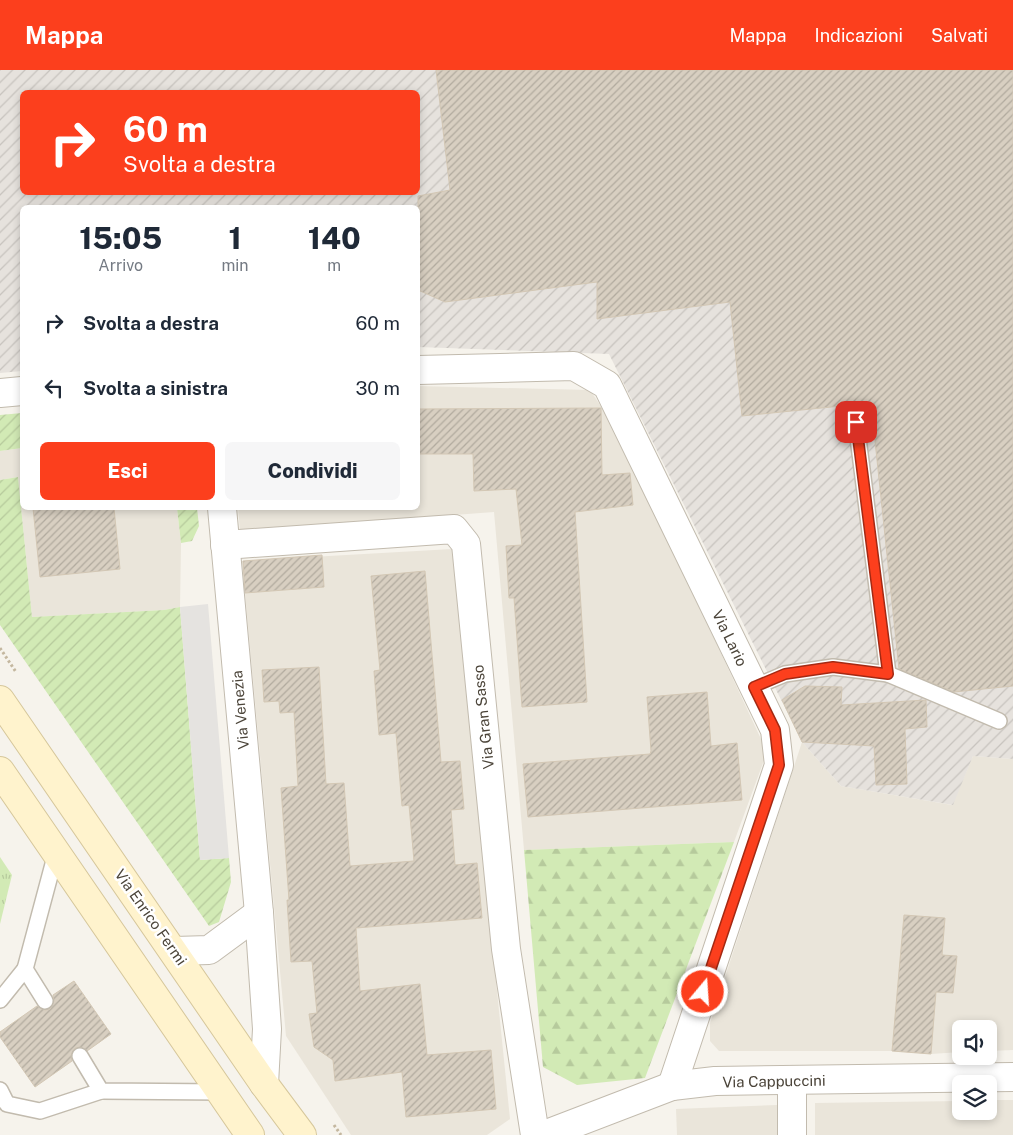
<!DOCTYPE html>
<html lang="it">
<style>
:root{--surface:#fff;--page:#f6f6f7;--text:#1f2937;--muted:#747a83;--accent:#fc3f1d}
body{margin:0;font-family:"Public Sans",sans-serif;background:var(--page);color:var(--text);height:100vh;display:flex;flex-direction:column;font-size:19px;white-space:nowrap}
*{box-sizing:border-box;margin:0}
p{font-size:16px;color:var(--muted)}
.icon{flex:none;width:28px;height:28px;fill:none;stroke:currentColor;stroke-width:2;stroke-linecap:round;stroke-linejoin:round}
.map{position:relative;flex:1;overflow:hidden}
.drawer{position:absolute;left:20px;top:135px;width:400px;height:305px;display:flex;flex-direction:column;background:var(--surface);border-radius:8px;box-shadow:0 2px 8px #0003}
.drawer>*{flex:none}
.banner{position:absolute;left:20px;top:20px;width:400px;height:105px;border-radius:8px;box-shadow:0 2px 8px #0003;background:#fc3f1d;color:#fff;overflow:hidden}
.fabs{position:absolute;left:952px;top:950px;display:grid;gap:10px}
.fabs a{display:grid;place-items:center;width:45px;height:45px;border-radius:8px;background:var(--surface);box-shadow:0 2px 8px #0003;font-size:25px}
.pin{position:absolute;display:grid;place-items:center;width:42px;height:42px;color:#fff;margin:-21px;border-radius:10px;box-shadow:0 2px 8px #0006}
.me{position:absolute;width:55px;margin:-28px;rotate:18deg;stroke-linejoin:round;filter:drop-shadow(0 0 4px #0008)}
.turn{display:flex;align-items:center;gap:18px;height:105px;padding:0 20px;font-size:22px}
.turn .icon{width:65px;height:65px;stroke-width:2.5}
.turn b{display:block;font-size:35px;line-height:42px}
.eta{display:flex;justify-content:space-evenly;align-items:center;height:85px;text-align:center}
.eta b{font-size:30px;font-weight:800;line-height:35px}
.action{display:flex;gap:10px;margin-top:auto;padding:10px 20px}
.action a{flex:1;height:58px;border-radius:8px;background:var(--accent);color:#fff;font-size:20px;font-weight:800;line-height:58px;text-align:center}
.action a+a{background:var(--page);color:var(--text)}
ul{padding:0;list-style:none}
li{display:flex;align-items:center;gap:15px;height:65px;padding:0 20px}
li div{flex:1}
li b{display:block;font-size:19px}
li em{font-style:normal}
header{display:flex;align-items:center;gap:30px;box-sizing:border-box;height:70px;padding:0 25px;background:var(--accent);color:#fff}
header strong{font-size:24px}
nav{display:flex;gap:28px;margin-inline-start:auto;font-size:18px}
.map>svg:first-child{display:block}
.residential{fill:#eae5da}
.industrial{fill:url(#industrial-furrows);fill-rule:evenodd}
.grass{fill:url(#grass-tufts)}
.forest{fill:url(#forest-firs)}
.garden{fill:url(#garden-furrows)}
.parking{fill:#e5e3e0}
.building{fill:url(#building-hatch);stroke:#d3c7b4}
.lines{fill:none;stroke-linecap:round;stroke-linejoin:round}
.lane-casing{stroke:#c2bbae;stroke-width:18}
.street-casing{stroke:#c2bbae;stroke-width:30}
.secondary-casing{stroke:#d6c79b;stroke-width:30}
.path{stroke:#c4b79f;stroke-width:3;stroke-dasharray:2.5 2.5;stroke-linecap:butt}
.lane{stroke:#fff;stroke-width:15}
.street{stroke:#fff;stroke-width:28}
.secondary{stroke:#fff3cd;stroke-width:28}
.route-casing{stroke:#a42913;stroke-width:12}
.route{stroke:#fc3f1d;stroke-width:9}
.labels{text-anchor:middle;dominant-baseline:central;stroke-width:5;stroke-linejoin:round;paint-order:stroke}
.street-label{font-size:15px;fill:#4b4439;stroke:#fff}
</style>
<header>
<strong>Mappa</strong>
<nav><a>Mappa</a><a>Indicazioni</a><a>Salvati</a></nav>
</header>
<div class="map">
<svg width="1013" height="1065" viewBox="0 0 1013 1065">
<defs>
<pattern id="industrial-furrows" width="10" height="10" patternUnits="userSpaceOnUse" patternTransform="scale(1.25)"><rect width="10" height="10" fill="#e6e2dd"/><path d="M-1 1l2-2M0 10L10 0M9 11l2-2" fill="none" stroke="#c7c3be"/></pattern>
<pattern id="grass-tufts" width="24" height="20" patternUnits="userSpaceOnUse" patternTransform="scale(1.25)"><rect width="24" height="20" fill="#d2eab5"/><path d="M3 7l-1-3M5 7V3M7 7l1-3M15 17l-1-3M17 17v-4M19 17l1-3" fill="none" stroke="#b6ca9c"/></pattern>
<pattern id="forest-firs" width="22" height="20" patternUnits="userSpaceOnUse" patternTransform="scale(1.25)"><rect width="22" height="20" fill="#d2eab5"/><path d="M5 1l3.5 6h-7zM16 11l3.5 6h-7z" fill="#b6ca9c"/></pattern>
<pattern id="garden-furrows" width="10" height="10" patternUnits="userSpaceOnUse" patternTransform="scale(1.25)"><rect width="10" height="10" fill="#d2eab5"/><path d="M-1 1l2-2M0 10L10 0M9 11l2-2" fill="none" stroke="#b6ca9c"/></pattern>
<pattern id="building-hatch" width="6" height="6" patternUnits="userSpaceOnUse" patternTransform="scale(1.25)"><rect width="6" height="6" fill="#d8cfc1"/><path d="M-1 1l2-2M0 6l6-6M5 7l2-2" fill="none" stroke="#b1aa9e"/></pattern>
</defs>
<rect width="100%" height="100%" fill="#f6f3ec"/>
<g class="residential">
<path d="M418,316l172,4 28,42 149,320 -33,90 -210,8 -30,-338 -254,19 -2,-23h180z"/>
<path d="M22,378v60h155l4,35 -1,64 -16,3 -132,7 -14,-140 -18,3v-29z"/>
<path d="M452,479l58,570 -23,16h-136l-65,-99 -44,-475z"/>
<path d="M802,672l39,44 111,19 21,-49 40,3v291l-24,1v-22h-28v23l-30,2 -39,-3h-173l-9,-10v-18z"/>
<path d="M989,1030h24v35h-198v-32l146,-2v10h28z"/>
<path d="M777,1035v30h-100l-1,-26z"/>
</g>
<path class="industrial" d="M0,0h1013v689l-40,-3 -20,49 -112,-19 -39,-44 -193,-388 -191,-7v-139h-396v163l-22,2zM22,22h396v100h-396z"/>
<path class="grass" d="M0,787l12,18 -12,49z"/>
<path class="forest" d="M734,772l-89,236 -68,7 -34,-18 -19,-217z"/>
<g class="garden">
<path d="M22,343v35l-22,3v-36z"/>
<path d="M18,407l14,140 132,-7 16,-3 20,253 29,-2 2,24 -12,40 -10,4 -209,-301v-145z"/>
<path d="M177,438h20l2,18 -7,15 -11,2z"/>
</g>
<path class="parking" d="M208,534l21,254 -29,2 -20,-253z"/>
<g class="building">
<path d="M436,0h577v616l-59,6 -55,-23 -28,-266 -129,13 -12,-114 -133,17v-37l-152,20 -27,-12v-94l32,-6z"/>
<path d="M601,338l1,67 28,-2 3,32 -58,7 12,190 -65,5 -8,-109h-5l-3,-52 16,-1 -6,-56 -42,2 -1,-37h-55v-45z"/>
<path d="M33,438h81l6,61 -80,8z"/>
<path d="M322,485l2,32 -79,6 -2,-32z"/>
<path d="M425,501l16,191 19,-1 4,48 -13,1 4,55 22,-2 5,55 -126,10 4,63 60,-7 7,71 64,-5 5,59 -90,8 -4,-45 -67,9 -2,-21 -19,-13 -5,-33 8,-1 -5,-52 -21,1 -4,-62h2l-8,-112 17,-2 -4,-74 -14,1 -1,-12 -15,1 -2,-32 57,-3 7,117 18,-1 6,83 64,-5 -5,-56 -7,1 -6,-73 -17,2 -5,-64 6,-1 -9,-94z"/>
<path d="M805,616l37,1 -1,18 85,-5 1,27 -22,2 2,55 -31,1 -2,-39 -72,-4 -20,-42z"/>
<path d="M707,622l4,54 26,-3 5,57 -214,17 -5,-53 127,-10 1,-3 -4,-54z"/>
<path d="M904,845l41,3 -3,37 15,1 -4,37 -17,-1 -5,62 -39,-3z"/>
<path d="M74,911l37,53 -24,17 -7,-4 -5,1 -4,8 1,5 -37,26 -35,-50v-5l37,-26 8,4 5,-1 4,-8 -1,-6z"/>
</g>
<g class="lines">
<defs>
<g id="lane">
<path d="M888,604l111,47"/>
<path d="M754,617l31,-13 48,-7 55,7 -32,-252"/>
<path d="M0,930l25,-31"/>
<path d="M45,931l-20,-32 31,-116"/>
<path d="M80,986l21,35 121,1"/>
<path d="M0,1020l7,14 33,7 61,-20"/>
</g>
<g id="street">
<path d="M418,300l156,-4 33,19 168,345 4,35 -107,321"/>
<path d="M0,323l22,-2"/>
<path d="M222,438l37,405 8,116 -3,55"/>
<path d="M225,475l229,-16 12,15 40,405 29,186"/>
<path d="M175,881l34,-1 50,-37"/>
<path d="M544,1065l128,-49 43,-5 298,-4"/>
<path d="M792,1065v-54"/>
</g>
<g id="secondary">
<path d="M0,630l264,384 38,51"/>
<path d="M0,701l250,364"/>
</g>
</defs>
<use href="#lane" class="lane-casing"/>
<use href="#street" class="street-casing"/>
<use href="#secondary" class="secondary-casing"/>
<g class="path">
<path d="M0,578l16,24"/>
<path d="M334,1055l7,10"/>
</g>
<use href="#lane" class="lane"/>
<use href="#street" class="street"/>
<use href="#secondary" class="secondary"/>
</g>
<g class="lines">
<defs>
<path id="route" d="M703,922l76,-227 -4,-35 -21,-43 31,-13 48,-7 55,7 -32,-252"/>
</defs>
<use href="#route" class="route-casing"/>
<use href="#route" class="route"/>
</g>
<g class="labels">
<g class="street-label">
<text transform="translate(730 568) rotate(64)">Via Lario</text>
<text transform="translate(240 640) rotate(-95)">Via Venezia</text>
<text transform="translate(483 647) rotate(-96)">Via Gran Sasso</text>
<text transform="translate(151 847) rotate(55)">Via Enrico Fermi</text>
<text transform="translate(774 1011) rotate(-1)">Via Cappuccini</text>
</g>
</g>
</svg>
<div class="fabs">
<a><svg class="icon" aria-label="sound" viewBox="0 0 24 24"><path d="M4 9h4l5-4v14l-5-4H4zM17 9q2 3 0 6"/></svg></a>
<a><svg class="icon" aria-label="layers" viewBox="0 0 24 24"><path d="M12 4l9 5-9 5-9-5zM3 14l9 5 9-5"/></svg></a>
</div>
<div class="pin" style="left:856px;top:352px;background:#d93025"><svg class="icon" aria-label="arrive" viewBox="0 0 24 24"><path d="M6 21V4h12l-3 4 3 4H6"/></svg></div>
<svg class="me" style="left:703px;top:922px" viewBox="-20 -20 40 40"><circle r="17" fill="#fc3f1d" stroke="#fff" stroke-width="3"/><path d="M0-11L8 9 0 5-8 9z" fill="#fff"/></svg>
<div class="banner">
<div class="turn"><svg class="icon" aria-label="right" viewBox="0 0 24 24"><path d="M7 20v-9h11M14 6l5 5-5 5"/></svg><div><b>60 m</b>Svolta a destra</div></div>
</div>
<section class="drawer">
<div class="eta">
<div><b>15:05</b><p>Arrivo</p></div>
<div><b>1</b><p>min</p></div>
<div><b>140</b><p>m</p></div>
</div>
<ul>
<li><svg class="icon" aria-label="right" viewBox="0 0 24 24"><path d="M7 20v-9h11M14 6l5 5-5 5"/></svg><div><b>Svolta a destra</b></div><em>60 m</em></li>
<li><svg class="icon" aria-label="left" viewBox="0 0 24 24"><path d="M17 20v-9H6M10 6l-5 5 5 5"/></svg><div><b>Svolta a sinistra</b></div><em>30 m</em></li>
</ul>
<div class="action"><a>Esci</a><a>Condividi</a></div>
</section>
</div>
